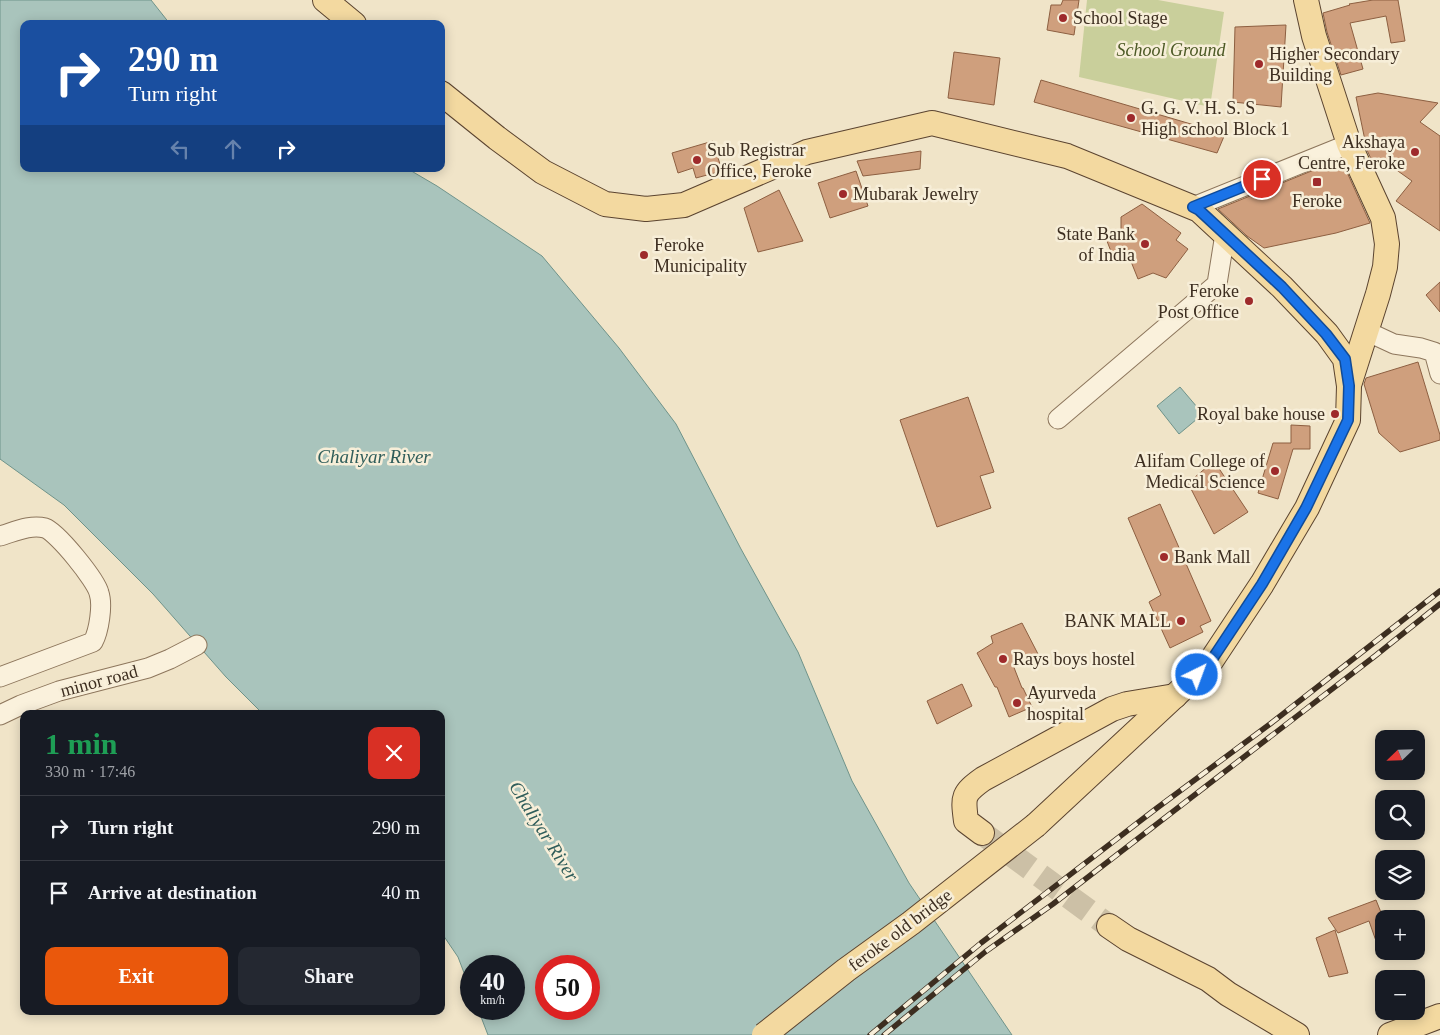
<!DOCTYPE html>
<meta charset="utf-8">
<style>
:root{--surface:#171b24;--page:#242831;--text:#f1f3f6;--muted:#9ea1a6;--line:#363941;--accent:#ea580c}
body{margin:0;font-family:"Times New Roman",serif;background:var(--page);color:var(--text);height:100vh;display:flex;flex-direction:column;font-size:19px;white-space:nowrap}
*{box-sizing:border-box;margin:0}
p{font-size:16px;color:var(--muted)}
.icon{flex:none;width:28px;height:28px;fill:none;stroke:currentColor;stroke-width:2;stroke-linecap:round;stroke-linejoin:round}
.map{position:relative;flex:1;overflow:hidden}
.details{position:absolute;left:20px;top:710px;width:425px;height:305px;display:flex;flex-direction:column;background:var(--surface);border-radius:10px;box-shadow:0 2px 12px #0003}
.details>*{flex:none}
.hud{position:absolute;left:20px;top:20px;width:425px;height:152px;border-radius:10px;box-shadow:0 2px 12px #0003;background:#1a4fa0;color:#fff;overflow:hidden}
.needle{width:32px;rotate:247deg}
.fabs{position:absolute;left:1375px;top:730px;display:grid;gap:10px}
.fabs a{display:grid;place-items:center;width:50px;height:50px;border-radius:10px;background:var(--surface);box-shadow:0 2px 12px #0003;font-size:25px}
.speed{position:absolute;left:460px;top:955px;display:flex;gap:10px;font-size:25px;font-weight:700;text-align:center}
.speed>*{display:grid;place-content:center;width:65px;height:65px;border-radius:50%;background:var(--surface);box-shadow:0 2px 12px #0003;line-height:1}
.speed small{font-size:12px;font-weight:400}
.speed .limit{border:8px solid #d22;background:#fff;color:#111}
.pin{position:absolute;display:grid;place-items:center;width:42px;height:42px;color:#fff;margin:-21px;border:2px solid #fff;border-radius:50%;box-shadow:0 1px 5px #0007}
.me{position:absolute;width:55px;margin:-28px;rotate:42deg;stroke-linejoin:round;filter:drop-shadow(0 0 4px #0008)}
.turn{display:flex;align-items:center;gap:18px;height:105px;padding:0 25px;font-size:22px}
.turn .icon{width:65px;height:65px;stroke-width:2.5}
.turn b{display:block;font-size:35px;line-height:42px}
.lanes{display:flex;align-items:center;height:48px;padding:0 25px;background:#0003;justify-content:center;gap:25px;direction:ltr}
.lanes .off{opacity:.35}
.round{display:grid;place-items:center;flex:none;width:52px;height:52px;border-radius:10px;background:var(--page)}
.headline{display:flex;align-items:center;justify-content:space-between;height:85px;padding:0 25px}
h1{font-size:30px;font-weight:800;line-height:38px;color:#1e9e55}
.cta{display:flex;gap:10px;margin-top:auto;padding:10px 25px}
.cta a{flex:1;height:58px;border-radius:10px;background:var(--accent);color:#fff;font-size:20px;font-weight:800;line-height:58px;text-align:center}
.cta a+a{background:var(--page);color:var(--text)}
ul{padding:0;list-style:none}
li{display:flex;align-items:center;gap:15px;height:65px;padding:0 25px;border-top:1px solid var(--line)}
li div{flex:1}
li b{display:block;font-size:19px}
li em{font-style:normal}
.map>svg:first-child{display:block}
.green{fill:#c9cf9b}
.water{fill:#a9c4bc;stroke:#6f938a;fill-rule:evenodd}
.building{fill:#cf9f7d;stroke:#8d5f41}
.lines{fill:none;stroke-linecap:round;stroke-linejoin:round}
.major-tunnel{stroke:#ccc0a6;stroke-width:24;stroke-dasharray:24 12;stroke-linecap:butt}
.minor-casing{stroke:#8d765c;stroke-width:21}
.major-casing{stroke:#5b4430;stroke-width:26}
.minor{stroke:#faf1dc;stroke-width:19}
.major{stroke:#f3d9a0;stroke-width:24}
.rail-casing{stroke:#3d2e20;stroke-width:5.5}
.rail{stroke:#f7eed8;stroke-width:4;stroke-dasharray:11;stroke-linecap:butt}
.major-bridge-casing{stroke:#5b4430;stroke-width:26;stroke-linecap:butt}
.major-bridge{stroke:#f3d9a0;stroke-width:24}
.route-casing{stroke:#114b97;stroke-width:12}
.route{stroke:#1a73e8;stroke-width:9}
.poi-dot{fill:#9e2a2b;stroke:#f7eed8;stroke-width:2}
.labels{text-anchor:middle;dominant-baseline:central;stroke-width:5;stroke-linejoin:round;paint-order:stroke}
.poi-label{font-size:18px;fill:#3d2e20;stroke:#f7eed8;text-anchor:start}
.park-label{font-size:18px;font-style:italic;fill:#4d5a26;stroke:#f7eed8}
.street-label{font-size:18px;fill:#3d2e20;stroke:#f7eed8}
.water-label{font-size:19px;font-style:italic;fill:#2f5d5a;stroke:#f7eed8}
</style>
<div class="map">
<svg width="1440" height="1035" viewBox="0 0 1440 1035">
<rect width="100%" height="100%" fill="#f0e4c8"/>
<path class="green" d="M1087,0h71l66,12 -14,95 -131,-30z"/>
<g class="water">
<path d="M0,0h151l19,24h-146v145h384l29,17 105,70 77,92 57,76 65,125 57,103 54,129 57,102 103,152h-524l-10,-26h36v-43h-43v25l-13,-34 -17,-25v-218h-178l-37,-37 -73,-83 -89,-89 -64,-46zM546,966h43v43h-43z"/>
<path d="M1180,387l23,27 -24,20 -22,-28z"/>
</g>
<g class="building">
<path d="M1063,0h16l-5,35 -27,-5 4,-25h10z"/>
<path d="M1373,0h25l7,41 -14,2 -5,-27 -36,7 13,46 -22,6 -14,-43 -4,-19 27,-8 -1,-1z"/>
<path d="M1286,25l-5,82 -48,-5 2,-75z"/>
<path d="M954,52l46,6 -6,47 -46,-7z"/>
<path d="M1041,80l184,54 -8,19 -183,-51z"/>
<path d="M1378,93l60,10 -18,19 20,14v95l-44,-30 16,-20 -31,-22 -9,2 -5,-11 -11,-53z"/>
<path d="M713,141l9,30 -26,7 -3,-10 -15,5 -6,-20z"/>
<path d="M921,151l-1,18 -57,7 -6,-15z"/>
<path d="M1341,159l29,64 -34,10 -72,15 -17,-12 -29,-27z"/>
<path d="M856,171l12,35 -38,12 -12,-35z"/>
<path d="M779,190l24,51 -45,11 -14,-44z"/>
<path d="M1142,204l39,29 -5,7 12,9 -22,29 -13,-5 -15,6 -10,-25 -14,5 -9,-23 16,-6v-13z"/>
<path d="M1440,282v30l-14,-17z"/>
<path d="M1418,362l22,73v5l-40,12 -21,-19 -15,-49 2,-6z"/>
<path d="M968,397l26,75 -14,4 11,32 -54,19 -37,-107z"/>
<path d="M1291,425l19,1v23h-17l-15,50 -20,-6 15,-50h18z"/>
<path d="M1214,461l34,51 -34,22 -26,-51z"/>
<path d="M1160,504l51,117 -11,5 3,6 -33,16 -21,-46 12,-7 -33,-77z"/>
<path d="M1022,623l16,31 -25,11 9,23h1l9,19 -23,10 -12,-30h-2l-18,-34 16,-10 -2,-7z"/>
<path d="M962,684l10,22 -35,18 -10,-23z"/>
<path d="M1376,900l8,20v38h-2l-13,-37 -31,12 -10,-15z"/>
<path d="M1335,930l13,43 -19,4 -13,-39z"/>
</g>
<g class="lines">
<path class="major-tunnel" d="M982,833l127,93"/>
<defs>
<g id="minor">
<path d="M1193,207l156,-63"/>
<path d="M1366,331l28,13 27,4 13,4 6,22"/>
<path d="M1058,419l159,-135 8,-50"/>
<path d="M0,536c14,-4 30,-12 45,-8 12,4 51,52 54,65 4,12 0,38 -6,49l-93,35"/>
<path d="M0,715l21,-10 38,-14 89,-23 22,-9 27,-14"/>
</g>
<g id="major">
<path d="M325,0l29,24"/>
<path d="M1306,0l8,36 35,108 34,74 4,26 -2,23 -7,27 -28,88"/>
<path d="M441,93l56,45 46,34 62,32 41,5 38,-4 123,-53 125,-29 135,33 132,54 83,77 45,47 18,25 4,27 -1,34 -41,88 -45,76 -53,80 -173,161"/>
<path d="M982,833l-16,-12c-3,-24 -4,-27 17,-42l129,-70 15,-5 48,-8"/>
<path d="M1109,926l19,13 80,40 20,15 69,41"/>
<path d="M1390,1035l50,-19"/>
</g>
</defs>
<use href="#minor" class="minor-casing"/>
<use href="#major" class="major-casing"/>
<use href="#minor" class="minor"/>
<use href="#major" class="major"/>
<defs>
<g id="rail">
<path d="M870,1035l111,-92 176,-135 113,-84 170,-133"/>
<path d="M884,1035l101,-83 68,-48 322,-248 65,-52"/>
</g>
</defs>
<use href="#rail" class="rail-casing"/>
<use href="#rail" class="rail"/>
<defs>
<path id="major-bridge" d="M764,1035l82,-65 65,-47 125,-98"/>
</defs>
<use href="#major-bridge" class="major-bridge-casing"/>
<use href="#major-bridge" class="major-bridge"/>
</g>
<g class="lines">
<defs>
<path id="route" d="M1197,675l12,-11 53,-80 44,-76 42,-88 1,-34 -4,-27 -19,-25 -44,-47 -83,-77 -6,-3 69,-28"/>
</defs>
<use href="#route" class="route-casing"/>
<use href="#route" class="route"/>
</g>
<g class="poi-dot">
<circle cx="1063" cy="18" r="5"/>
<circle cx="1259" cy="64" r="5"/>
<circle cx="1131" cy="118" r="5"/>
<circle cx="1415" cy="152" r="5"/>
<circle cx="697" cy="160" r="5"/>
<rect x="1312" y="177" width="10" height="10" rx="2.5"/>
<circle cx="843" cy="194" r="5"/>
<circle cx="1145" cy="244" r="5"/>
<circle cx="644" cy="255" r="5"/>
<circle cx="1249" cy="301" r="5"/>
<circle cx="1335" cy="414" r="5"/>
<circle cx="1275" cy="471" r="5"/>
<circle cx="1164" cy="557" r="5"/>
<circle cx="1181" cy="621" r="5"/>
<circle cx="1003" cy="659" r="5"/>
<circle cx="1017" cy="703" r="5"/>
</g>
<g class="labels">
<g class="poi-label">
<text x="1073" y="18">School Stage</text>
<text x="1269" y="54">Higher Secondary<tspan x="1269" dy="21">Building</tspan></text>
<text x="1141" y="108">G. G. V. H. S. S<tspan x="1141" dy="21">High school Block 1</tspan></text>
<text x="1405" y="142" text-anchor="end">Akshaya<tspan x="1405" dy="21">Centre, Feroke</tspan></text>
<text x="707" y="150">Sub Registrar<tspan x="707" dy="21">Office, Feroke</tspan></text>
<text x="853" y="194">Mubarak Jewelry</text>
<text x="1317" y="201" text-anchor="middle">Feroke</text>
<text x="1135" y="234" text-anchor="end">State Bank<tspan x="1135" dy="21">of India</tspan></text>
<text x="654" y="245">Feroke<tspan x="654" dy="21">Municipality</tspan></text>
<text x="1239" y="291" text-anchor="end">Feroke<tspan x="1239" dy="21">Post Office</tspan></text>
<text x="1325" y="414" text-anchor="end">Royal bake house</text>
<text x="1265" y="461" text-anchor="end">Alifam College of<tspan x="1265" dy="21">Medical Science</tspan></text>
<text x="1174" y="557">Bank Mall</text>
<text x="1171" y="621" text-anchor="end">BANK MALL</text>
<text x="1013" y="659">Rays boys hostel</text>
<text x="1027" y="693">Ayurveda<tspan x="1027" dy="21">hospital</tspan></text>
</g>
<g class="park-label">
<text x="1171" y="50">School Ground</text>
</g>
<g class="street-label">
<text transform="translate(99 681) rotate(-15)">minor road</text>
<text transform="translate(900 930) rotate(-37)">feroke old bridge</text>
</g>
<g class="water-label">
<text x="374" y="456">Chaliyar River</text>
<text transform="translate(544 831) rotate(58)">Chaliyar River</text>
</g>
</g>
</svg>
<div class="fabs">
<a><svg class="needle" viewBox="-14 -14 28 28"><path d="M0-13l5 13h-10z" fill="#e53935"/><path d="M0 13l5-13h-10z" fill="#9ea1a6"/></svg></a>
<a><svg class="icon" aria-label="search" viewBox="0 0 24 24"><circle cx="10" cy="10" r="6"/><path d="M15 15l6 6"/></svg></a>
<a><svg class="icon" aria-label="layers" viewBox="0 0 24 24"><path d="M12 4l9 5-9 5-9-5zM3 14l9 5 9-5"/></svg></a>
<a>+</a>
<a>−</a>
</div>
<div class="speed"><div>40<small>km/h</small></div><div class="limit">50</div></div>
<div class="pin" style="left:1262px;top:179px;background:#d93025"><svg class="icon" aria-label="arrive" viewBox="0 0 24 24"><path d="M6 21V4h12l-3 4 3 4H6"/></svg></div>
<svg class="me" style="left:1197px;top:675px" viewBox="-20 -20 40 40"><circle r="17" fill="#1a73e8" stroke="#fff" stroke-width="3"/><path d="M0-11L8 9 0 5-8 9z" fill="#fff"/></svg>
<div class="hud">
<div class="turn"><svg class="icon" aria-label="right" viewBox="0 0 24 24"><path d="M7 20v-9h11M14 6l5 5-5 5"/></svg><div><b>290 m</b>Turn right</div></div>
<div class="lanes"><svg class="icon off" aria-label="left" viewBox="0 0 24 24"><path d="M17 20v-9H6M10 6l-5 5 5 5"/></svg><svg class="icon off" aria-label="ahead" viewBox="0 0 24 24"><path d="M12 20V5M6 11l6-6 6 6"/></svg><svg class="icon" aria-label="right" viewBox="0 0 24 24"><path d="M7 20v-9h11M14 6l5 5-5 5"/></svg></div>
</div>
<section class="details">
<div class="headline"><div><h1>1 min</h1><p>330 m · 17:46</p></div><a class="round" style="background:#d93025;color:#fff"><svg class="icon" aria-label="close" viewBox="0 0 24 24"><path d="M6 6l12 12M18 6L6 18"/></svg></a></div>
<ul>
<li><svg class="icon" aria-label="right" viewBox="0 0 24 24"><path d="M7 20v-9h11M14 6l5 5-5 5"/></svg><div><b>Turn right</b></div><em>290 m</em></li>
<li><svg class="icon" aria-label="arrive" viewBox="0 0 24 24"><path d="M6 21V4h12l-3 4 3 4H6"/></svg><div><b>Arrive at destination</b></div><em>40 m</em></li>
</ul>
<div class="cta"><a>Exit</a><a>Share</a></div>
</section>
</div>
